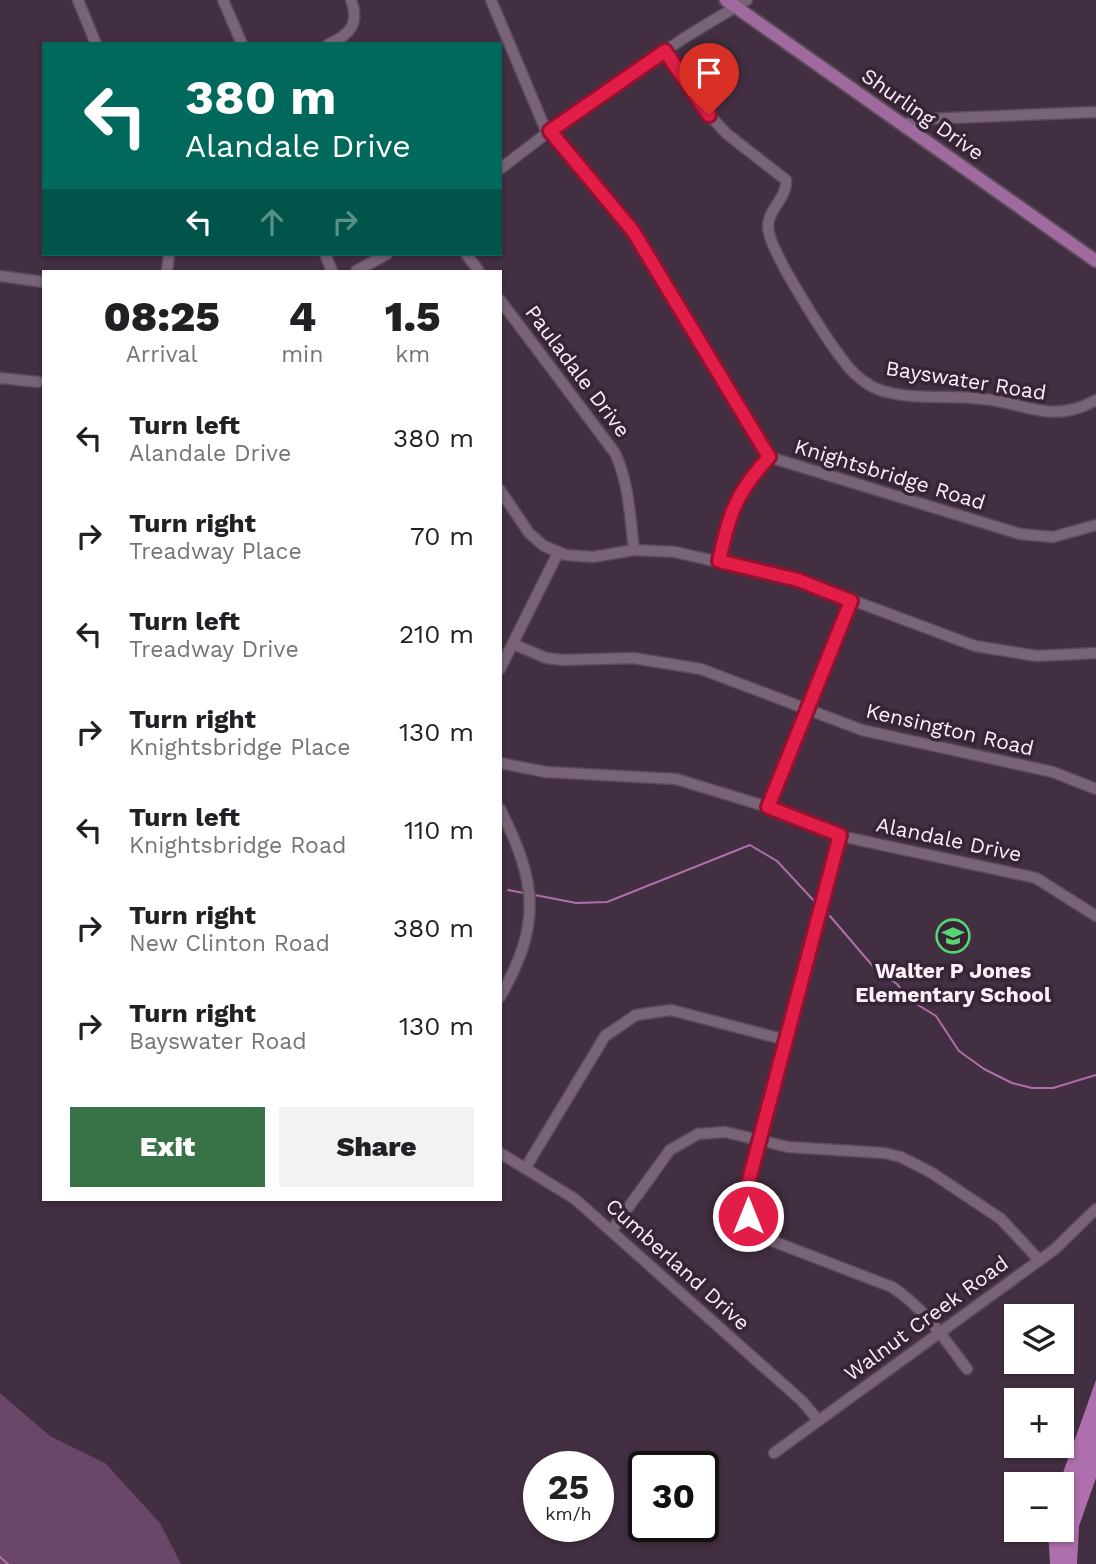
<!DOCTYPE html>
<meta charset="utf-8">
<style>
:root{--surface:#fff;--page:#f2f2f2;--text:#202124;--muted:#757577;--accent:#387247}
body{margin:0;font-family:"Work Sans",sans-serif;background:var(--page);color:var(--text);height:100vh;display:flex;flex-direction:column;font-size:26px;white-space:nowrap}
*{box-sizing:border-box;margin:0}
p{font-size:23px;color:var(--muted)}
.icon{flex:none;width:38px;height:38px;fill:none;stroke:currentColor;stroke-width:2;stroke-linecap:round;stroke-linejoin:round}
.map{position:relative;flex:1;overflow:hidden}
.side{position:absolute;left:42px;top:270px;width:460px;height:931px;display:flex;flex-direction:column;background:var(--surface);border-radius:0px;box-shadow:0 2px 5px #0004}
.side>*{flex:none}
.banner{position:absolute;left:42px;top:42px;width:460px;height:214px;border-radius:0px;box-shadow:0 2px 5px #0004;background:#00695c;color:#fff;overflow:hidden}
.buttons{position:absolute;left:1004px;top:1304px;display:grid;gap:14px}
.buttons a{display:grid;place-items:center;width:70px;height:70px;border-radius:0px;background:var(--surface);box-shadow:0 2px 5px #0004;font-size:35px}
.speed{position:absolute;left:523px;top:1451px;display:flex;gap:14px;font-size:35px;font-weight:700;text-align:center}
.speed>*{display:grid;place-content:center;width:91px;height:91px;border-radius:50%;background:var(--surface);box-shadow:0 2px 5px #0004;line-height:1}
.speed small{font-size:18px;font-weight:400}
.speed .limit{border:4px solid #111;border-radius:10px;background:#fff;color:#111}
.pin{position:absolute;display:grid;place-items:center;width:60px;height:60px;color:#fff;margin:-72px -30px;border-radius:50% 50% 50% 0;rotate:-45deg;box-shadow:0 0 7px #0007}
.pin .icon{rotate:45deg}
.me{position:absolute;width:77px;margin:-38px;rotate:0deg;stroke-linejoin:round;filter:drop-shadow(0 0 5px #0008)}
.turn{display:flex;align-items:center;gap:24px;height:147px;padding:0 28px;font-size:32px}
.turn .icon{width:91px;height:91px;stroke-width:2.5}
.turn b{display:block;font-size:49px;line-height:60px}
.lanes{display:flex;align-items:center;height:66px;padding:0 28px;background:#0003;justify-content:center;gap:35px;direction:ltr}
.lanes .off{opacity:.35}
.eta{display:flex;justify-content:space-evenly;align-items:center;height:119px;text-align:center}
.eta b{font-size:42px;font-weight:800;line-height:49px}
.primary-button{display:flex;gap:14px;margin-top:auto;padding:14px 28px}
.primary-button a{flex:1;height:80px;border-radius:0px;background:var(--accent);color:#fff;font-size:28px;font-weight:800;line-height:80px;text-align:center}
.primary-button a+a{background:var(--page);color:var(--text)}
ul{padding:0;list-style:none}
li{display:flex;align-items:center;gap:21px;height:98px;padding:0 28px}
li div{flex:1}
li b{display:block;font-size:26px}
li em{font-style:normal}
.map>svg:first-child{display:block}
.green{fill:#6a4669}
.water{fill:#af6ead}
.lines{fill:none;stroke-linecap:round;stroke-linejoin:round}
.stream{stroke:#af6ead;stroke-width:2}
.minor-casing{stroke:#5b4b5a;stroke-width:13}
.major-casing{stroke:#5b4b5a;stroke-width:16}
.minor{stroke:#786377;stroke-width:10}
.major{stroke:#9f6b9e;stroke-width:12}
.route-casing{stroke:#92132f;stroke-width:18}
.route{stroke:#e11d48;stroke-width:12}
.labels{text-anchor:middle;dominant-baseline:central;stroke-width:7;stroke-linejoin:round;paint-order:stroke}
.street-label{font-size:21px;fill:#fbeffa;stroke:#372536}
.poi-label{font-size:21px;font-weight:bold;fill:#fbeffa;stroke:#372536}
</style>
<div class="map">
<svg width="1096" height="1564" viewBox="0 0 1096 1564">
<rect width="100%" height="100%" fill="#422f41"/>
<path class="green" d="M0,1393l50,43 55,27 55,60 21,41h-181z"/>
<path class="water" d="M1096,1380v98l-17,48 -2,38h-27l-2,-34h14v-46h-3z"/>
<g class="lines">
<g class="stream">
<path d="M508,890l16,3"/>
<path d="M535,895l41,8 31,-1 143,-57 27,16 39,42"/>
<path d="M830,916l47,55 20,13 13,16 26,16 23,35 25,18 28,14 20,5h21l43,-13"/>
<path d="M0,1557l8,7"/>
</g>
<defs>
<g id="minor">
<path d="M78,0l18,44"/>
<path d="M223,0l19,44"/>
<path d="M491,0l56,133"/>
<path d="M329,44c21,-9 31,-21 22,-44"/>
<path d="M665,51l44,64 18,19 59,46c2,19 -23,32 -17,53 6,26 66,122 86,141 8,8 21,16 32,18 30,8 65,3 96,7 44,4 68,26 113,1"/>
<path d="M904,124l21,-5 171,-7"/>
<path d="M550,131l83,100 136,226 251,77 33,3 43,-12"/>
<path d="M500,169l47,-36 137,-95 63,-38"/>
<path d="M325,254l7,17"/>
<path d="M466,254l13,17"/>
<path d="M167,271l2,-17"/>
<path d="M356,271l31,-17"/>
<path d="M0,276l44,6"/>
<path d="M500,300l115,153c14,30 15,64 19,97"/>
<path d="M0,378l38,4"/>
<path d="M500,490l29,43 15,13 22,9 27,2 41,-7 41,2 123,28 177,66 62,10 59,-3"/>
<path d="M719,561c10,-47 17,-68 50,-104"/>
<path d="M513,644l33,14 17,2 70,-2 68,11 161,61 191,42 43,17"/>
<path d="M500,669l58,-116"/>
<path d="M500,763l46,9 130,7 92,28 72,29 196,42 60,38"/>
<path d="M768,807l83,-206"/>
<path d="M500,809c37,73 42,115 0,188"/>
<path d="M840,836l-91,344c-6,25 -2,42 18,59l125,48c32,21 52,51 75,82"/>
<path d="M500,1153l75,46 227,202 16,19"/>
<path d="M526,1167l79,-131 31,-21 35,-5 115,30"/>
<path d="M612,1230l58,-80 28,-16 27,-2 63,15 96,6 17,4 31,16 69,46 38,41"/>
<path d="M774,1453l281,-204 41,-40"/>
</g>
<path id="major" d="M726,0l370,261"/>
</defs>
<use href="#minor" class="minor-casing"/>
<use href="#major" class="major-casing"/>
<use href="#minor" class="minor"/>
<use href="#major" class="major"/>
</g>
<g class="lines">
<defs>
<path id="route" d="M709,115l-44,-64 -115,80 83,100 136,226c-33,36 -40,57 -50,104l79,19 53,21 -83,206 72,28 -91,345 -4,18 3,18"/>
</defs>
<use href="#route" class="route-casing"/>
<use href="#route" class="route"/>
</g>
<defs>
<symbol id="school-ring" viewBox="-11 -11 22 22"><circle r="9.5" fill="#372536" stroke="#56d671" stroke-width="1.5"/><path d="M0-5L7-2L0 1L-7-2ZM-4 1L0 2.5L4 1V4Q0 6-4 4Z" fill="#56d671"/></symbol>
</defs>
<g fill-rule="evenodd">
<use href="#school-ring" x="934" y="917" width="38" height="38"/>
</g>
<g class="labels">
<g class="street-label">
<text transform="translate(923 114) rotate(35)">Shurling Drive</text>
<text transform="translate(578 371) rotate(53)">Pauladale Drive</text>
<text transform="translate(966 380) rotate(9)">Bayswater Road</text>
<text transform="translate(890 474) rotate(17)">Knightsbridge Road</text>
<text transform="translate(950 729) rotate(13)">Kensington Road</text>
<text transform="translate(949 839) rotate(12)">Alandale Drive</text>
<text transform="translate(678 1264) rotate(42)">Cumberland Drive</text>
<text transform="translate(926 1318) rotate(-36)">Walnut Creek Road</text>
</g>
<g class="poi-label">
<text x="953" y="970">Walter P Jones<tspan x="953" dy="24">Elementary School</tspan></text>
</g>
</g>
</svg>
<div class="buttons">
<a><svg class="icon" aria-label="layers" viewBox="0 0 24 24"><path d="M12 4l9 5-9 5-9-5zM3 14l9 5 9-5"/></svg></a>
<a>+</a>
<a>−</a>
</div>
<div class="speed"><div>25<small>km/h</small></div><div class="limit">30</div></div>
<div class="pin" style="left:709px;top:115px;background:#d93025"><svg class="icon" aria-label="arrive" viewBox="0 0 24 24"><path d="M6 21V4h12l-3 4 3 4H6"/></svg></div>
<svg class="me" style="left:748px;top:1216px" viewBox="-20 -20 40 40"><circle r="17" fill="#e11d48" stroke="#fff" stroke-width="3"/><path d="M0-11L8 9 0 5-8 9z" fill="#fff"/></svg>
<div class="banner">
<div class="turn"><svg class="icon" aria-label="left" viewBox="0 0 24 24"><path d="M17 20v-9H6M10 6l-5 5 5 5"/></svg><div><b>380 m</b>Alandale Drive</div></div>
<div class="lanes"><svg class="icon" aria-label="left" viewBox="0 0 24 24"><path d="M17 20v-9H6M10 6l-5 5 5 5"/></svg><svg class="icon off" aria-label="ahead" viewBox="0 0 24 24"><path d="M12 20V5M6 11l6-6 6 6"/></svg><svg class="icon off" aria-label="right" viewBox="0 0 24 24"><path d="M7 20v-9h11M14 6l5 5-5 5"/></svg></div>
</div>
<section class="side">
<div class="eta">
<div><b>08:25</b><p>Arrival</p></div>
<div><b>4</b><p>min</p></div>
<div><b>1.5</b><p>km</p></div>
</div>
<ul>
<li><svg class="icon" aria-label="left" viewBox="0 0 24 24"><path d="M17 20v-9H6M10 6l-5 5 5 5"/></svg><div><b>Turn left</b><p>Alandale Drive</p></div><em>380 m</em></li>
<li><svg class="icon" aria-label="right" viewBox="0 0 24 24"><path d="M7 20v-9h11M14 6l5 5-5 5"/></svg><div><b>Turn right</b><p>Treadway Place</p></div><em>70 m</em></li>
<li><svg class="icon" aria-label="left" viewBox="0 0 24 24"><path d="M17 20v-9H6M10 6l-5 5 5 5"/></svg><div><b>Turn left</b><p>Treadway Drive</p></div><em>210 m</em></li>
<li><svg class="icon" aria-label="right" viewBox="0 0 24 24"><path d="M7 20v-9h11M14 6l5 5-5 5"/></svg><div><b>Turn right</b><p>Knightsbridge Place</p></div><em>130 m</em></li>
<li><svg class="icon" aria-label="left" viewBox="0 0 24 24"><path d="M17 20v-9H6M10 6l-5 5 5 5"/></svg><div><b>Turn left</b><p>Knightsbridge Road</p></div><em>110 m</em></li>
<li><svg class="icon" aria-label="right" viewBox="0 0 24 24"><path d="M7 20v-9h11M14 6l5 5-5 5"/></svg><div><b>Turn right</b><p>New Clinton Road</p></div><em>380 m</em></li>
<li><svg class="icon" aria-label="right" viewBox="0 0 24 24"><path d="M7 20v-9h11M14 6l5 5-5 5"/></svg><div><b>Turn right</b><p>Bayswater Road</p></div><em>130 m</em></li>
</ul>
<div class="primary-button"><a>Exit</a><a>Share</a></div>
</section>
</div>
